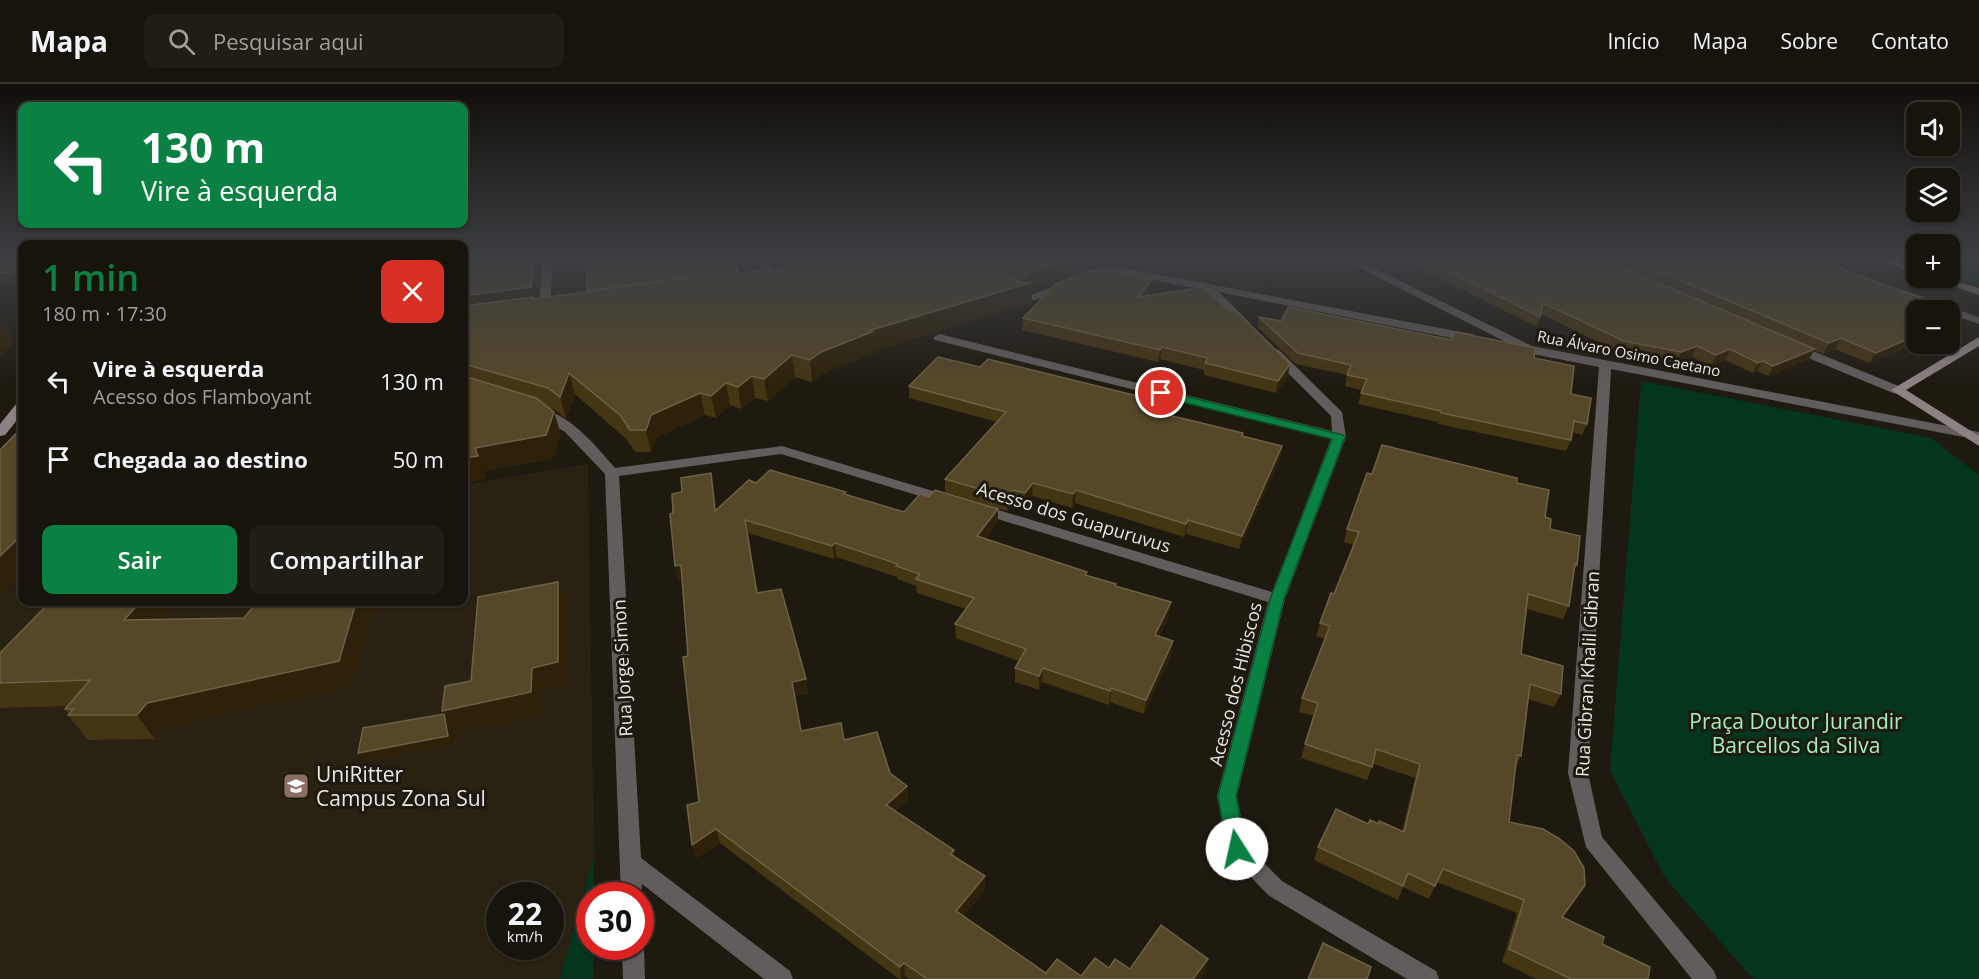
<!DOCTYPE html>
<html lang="pt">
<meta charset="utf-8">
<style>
:root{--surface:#17140c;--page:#201d15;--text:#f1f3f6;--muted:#9e9e9d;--line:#36332d;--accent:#0b8043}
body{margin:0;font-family:"Open Sans",sans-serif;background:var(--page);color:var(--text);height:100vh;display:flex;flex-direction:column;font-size:22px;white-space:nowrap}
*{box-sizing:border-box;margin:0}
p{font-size:20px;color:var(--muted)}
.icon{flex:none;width:33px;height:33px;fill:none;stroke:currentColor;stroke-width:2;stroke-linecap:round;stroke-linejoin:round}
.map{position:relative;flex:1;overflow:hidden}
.drawer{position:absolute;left:18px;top:156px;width:450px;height:366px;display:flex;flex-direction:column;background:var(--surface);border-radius:12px;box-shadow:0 2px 4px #0004,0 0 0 2px var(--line)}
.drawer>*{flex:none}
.banner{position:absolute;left:18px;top:18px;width:450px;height:126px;border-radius:12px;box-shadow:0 2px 4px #0004,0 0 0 2px var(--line);background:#0b8043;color:#fff;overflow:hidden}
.fabs{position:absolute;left:1906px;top:18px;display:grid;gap:12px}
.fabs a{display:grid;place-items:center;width:54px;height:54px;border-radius:12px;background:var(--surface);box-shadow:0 2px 4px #0004,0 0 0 2px var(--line);font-size:30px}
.speed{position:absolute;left:486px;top:798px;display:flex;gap:12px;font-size:30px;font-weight:700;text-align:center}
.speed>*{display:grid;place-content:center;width:78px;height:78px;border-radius:50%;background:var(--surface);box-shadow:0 2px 4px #0004,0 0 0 2px var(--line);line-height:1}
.speed small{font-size:15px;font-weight:400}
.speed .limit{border:9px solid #d22;background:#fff;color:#111}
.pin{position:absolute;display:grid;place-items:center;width:51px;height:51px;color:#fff;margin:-26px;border:3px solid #fff;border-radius:50%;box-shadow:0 2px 6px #0007}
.me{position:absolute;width:66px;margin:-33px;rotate:350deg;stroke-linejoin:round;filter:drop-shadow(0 0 4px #0008)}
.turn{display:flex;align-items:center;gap:21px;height:126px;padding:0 24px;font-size:27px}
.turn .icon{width:78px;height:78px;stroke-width:2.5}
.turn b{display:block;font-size:42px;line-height:51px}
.round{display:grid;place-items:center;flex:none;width:63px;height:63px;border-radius:12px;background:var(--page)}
.head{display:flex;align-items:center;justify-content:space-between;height:102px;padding:0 24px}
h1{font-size:36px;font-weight:600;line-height:45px;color:var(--accent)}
.button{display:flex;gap:12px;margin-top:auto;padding:12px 24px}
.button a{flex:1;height:69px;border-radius:12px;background:var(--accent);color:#fff;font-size:24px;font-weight:600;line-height:69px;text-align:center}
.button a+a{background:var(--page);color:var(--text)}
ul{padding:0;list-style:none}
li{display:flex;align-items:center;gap:18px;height:78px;padding:0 24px}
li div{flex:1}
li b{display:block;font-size:22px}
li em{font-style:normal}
header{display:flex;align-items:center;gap:36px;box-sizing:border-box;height:84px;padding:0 30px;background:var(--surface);border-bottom:2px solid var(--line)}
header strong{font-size:28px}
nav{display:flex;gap:33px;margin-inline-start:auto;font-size:21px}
.search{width:420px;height:54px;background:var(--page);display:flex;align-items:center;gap:15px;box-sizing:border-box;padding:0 21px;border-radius:12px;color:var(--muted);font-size:22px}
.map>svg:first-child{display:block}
.built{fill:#292111;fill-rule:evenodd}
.green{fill:#04351d}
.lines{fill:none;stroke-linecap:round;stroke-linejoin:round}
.street{fill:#635c5c;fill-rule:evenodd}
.secondary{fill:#8d8281;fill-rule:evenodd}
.wall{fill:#443513}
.shaded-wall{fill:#2d2209}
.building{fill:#554829;stroke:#6d6146;stroke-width:1.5}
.route{fill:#0b8043;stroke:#07532c;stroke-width:1.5}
.labels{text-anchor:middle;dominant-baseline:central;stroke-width:6;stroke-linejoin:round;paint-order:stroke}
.far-street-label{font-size:15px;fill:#eae7e0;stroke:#1f1a10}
.street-label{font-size:18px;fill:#eae7e0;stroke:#1f1a10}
.near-park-label{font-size:21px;fill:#a4eebf;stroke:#1f1a10}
.near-poi-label{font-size:21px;fill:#eae7e0;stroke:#1f1a10;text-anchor:start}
</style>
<header>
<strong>Mapa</strong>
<div class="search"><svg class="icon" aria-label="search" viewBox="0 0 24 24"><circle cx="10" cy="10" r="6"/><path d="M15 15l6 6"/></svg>Pesquisar aqui</div>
<nav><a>Início</a><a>Mapa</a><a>Sobre</a><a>Contato</a></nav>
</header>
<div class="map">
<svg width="1979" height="895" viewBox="0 0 1979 895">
<rect width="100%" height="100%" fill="#1f1a10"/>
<path class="built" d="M588,380l6,391 -34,124h-560v-396l22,-22v41h442v-117zM500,812h50v50h-50z"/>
<g class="green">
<path d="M1950,175h15l14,5v21l-29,-10z"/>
<path d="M1641,297l290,57 48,37v504h-226l-88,-101 -55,-108z"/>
<path d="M594,771l-1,40 -3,1v50l3,1v32h-33z"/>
</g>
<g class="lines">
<g class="street">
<path d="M543,175h10l-3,53 -6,3 -6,-3z"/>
<path d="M759,175h10l6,22 -1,2h-8l-1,-2z"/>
<path d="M1342,175h14l176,87 447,86v8l-368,-71 -23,404 14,64 112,134 3,8h-25l-106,-132 -18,-74 31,-406 -87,-17v-5z"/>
<path d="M1808,175h16l28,13 -9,2z"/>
<path d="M1114,182l358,68 6,4 -6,4 -253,-50 32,32 -6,3 -4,-1 -37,-36 -90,-18 -79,28h-15l-11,-7 5,-3 12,5 7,-1z"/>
<path d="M1903,206l76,27v7l-29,-10v-4h-10l-41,-15v-4z"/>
<path d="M939,250l393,97 -1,-15 -60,-60 -2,-3 6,-4 4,1 63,62 4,25 -61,162 -48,197 9,49 36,36 154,90 3,8h-32l-139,-84 -38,-40 -3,-6 -10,-53 51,-194 -293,-90 -2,-3 2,-3h10l287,86 59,-153 -396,-99 -2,-2z"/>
<path d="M1793,259l108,44 2,3 -6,4 -4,-1 -104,-43 -2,-3z"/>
<path d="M540,324c32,8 55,37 75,60l167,-22 171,51 2,3 -2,3h-10l-162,-49 -162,22 22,382 149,113 3,8h-29l-122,-95 -2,17v-5h-19l-16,-422 -40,-42 -30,-17 -1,-3 1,-3z"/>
<path d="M640,855l4,7 1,33h-22l-1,-33h18z"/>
</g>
<g class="secondary">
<path d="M1877,175h16l24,9v6z"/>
<path d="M1931,194h14l34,10v7z"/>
<path d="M1979,253v9l-73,44 73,46v10l-88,-56z"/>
<path d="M22,318v12l-17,21 -5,1v-12l17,-21z"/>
</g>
</g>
<g class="wall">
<path d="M464,175h77l-3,39 199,-27 2,3 101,-15h238l-1,16 -45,15v12l-158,49v2l-51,20 -11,9 -17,-5 -27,24 -13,-3 -14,11 -11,-4 -14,13 -11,-3 -48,22 -6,15h-15l-10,-13 -51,-45 -9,25 -11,-9 -5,-2 11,26 -8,24 -70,13 3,7 -22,5z"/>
<path d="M1402,175h400l118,44 -3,7v33l-48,20 -34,-14 -12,5 -9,-4 -5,9 -41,17 -11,-5 -4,2 -28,-13 -14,6 -19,-9 -16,6 -57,-11 -78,-38 -4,13z"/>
<path d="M1150,207l-3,5 141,80 -12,17 -72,-18v-5l-44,-11 -2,3 -136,-32 1,-12z"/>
<path d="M1259,233l22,4 253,37 37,36 16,30 -5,11 -10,-3 -1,8 -5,11 -128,-27v-2l-80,-18 4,-14 -17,-4 2,-11 -51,-11 -38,-37z"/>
<path d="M980,283l186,36 -1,11 78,19v3l39,10 -2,13 -41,90 -53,-15 -2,3 -109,-34 -3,5 -40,-12 -8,10 -11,-3 -6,8 -62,-19v-13l52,-57 -88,-24v-12z"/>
<path d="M1372,390l145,9 28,34 5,12 27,36 -3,6 -5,35 -6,13 -36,-10 -6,45 40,40 -7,13 -26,-8 -7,57 -6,13 -6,53 68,76 -14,19 39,27 46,35h-112l-34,-17 15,-49 -80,-31 -8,17 -26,-12 -5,13 -84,-40 4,-13 50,-23h10l1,-3 23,10 13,-53 -42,-14 -6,16 -66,-22 13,-42 -15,-4 3,-14 23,-59 -9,-3 4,-13 14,-29 20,-49 -10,-3 3,-13z"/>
<path d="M756,399l90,12 58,17 94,10 -13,17 102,33v3l29,11 53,29 -10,22 12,18 -27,59 -34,-12 -1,3 -67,-23 -3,8 -24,-8v-14l4,-7 -63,-23 -1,-14 11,-15 -49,-16 -1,-7 -19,-7v-2l-61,-20 -2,2 -86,-26 9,60 49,86 2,14 -13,3 6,35 43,9 46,33 18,26 -12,12 58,39v7l31,33 -22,26 83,57 35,3 28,-8 96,4 -5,7h-291l-4,-3 -3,3h-3l-179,-136 -24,15 3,-56 -17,-223 -4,1 -3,-14 -2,-53 41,-27 2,24z"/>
<path d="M176,518l-14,17 82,-1 13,-16h118l-23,83 -187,42 -10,12 -67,1 -20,-25 1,-1 -4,-5 2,-3 -67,2v-55z"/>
</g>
<g class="shaded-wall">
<path d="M534,175h7l-4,48 -73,11v-22z"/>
<path d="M1067,175h11l-1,16 -45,15v12l-158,49v2l-51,20 -11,9 -2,-22 11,-8 47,-21 158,-47v-11z"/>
<path d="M22,186v14l-22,3v-14z"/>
<path d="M1151,196l-1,11 -12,17 1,-11z"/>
<path d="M1959,233l-6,11 -3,1v-8z"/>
<path d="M3,240l11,18 -14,16v-31z"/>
<path d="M1917,251v8l-48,20 7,-10z"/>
<path d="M1841,254l-6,11 -12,5 6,-11z"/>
<path d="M1697,262l-5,11 -16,6 5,-11z"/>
<path d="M1162,263l-2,12 -2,3 2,-12z"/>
<path d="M1730,265l-5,11 -14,6 5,-11z"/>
<path d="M1815,265l-6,10 -41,17 5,-10z"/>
<path d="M792,271l3,22 -27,24 -4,-22z"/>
<path d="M1763,277l-6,10 -4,2 5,-10z"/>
<path d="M1290,280l-2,12 -12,17 2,-12z"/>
<path d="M569,289l6,21 -9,25 -6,-22z"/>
<path d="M752,292l3,22 -14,11 -3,-22z"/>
<path d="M726,299l4,22 -14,13 -5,-22z"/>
<path d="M700,309l5,22 -48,22 -6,15 -5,-22 5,-15z"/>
<path d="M1166,319l-1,13 -5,-3z"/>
<path d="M554,328l7,22 -8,24 -70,13 -8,-23z"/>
<path d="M1282,362l-2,13 -41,90 3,-13z"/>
<path d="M478,372l8,22 -22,5v-25z"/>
<path d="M711,389l3,13 4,39 -3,-14z"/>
<path d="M1033,399l-1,13 -8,10 1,-13z"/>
<path d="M1013,406v13l-6,8v-14z"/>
<path d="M1076,406l-1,13 -3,5 1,-14z"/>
<path d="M998,425v13l-21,28v-14z"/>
<path d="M1188,436l-2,14 -2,3 2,-13z"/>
<path d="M22,451v40l-22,22v-41z"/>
<path d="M835,459l1,14 -2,2 -2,-13z"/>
<path d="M681,481l4,13 -7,2 -3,-14z"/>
<path d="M558,498l8,22v81l-26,6v23l-87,19 -4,-9 3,20 -89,17 -5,-8 87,-37 -3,-5 90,-43z"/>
<path d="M140,518h36l-35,42 -17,-24z"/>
<path d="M356,518h19l-23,83 -187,42 -10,12 -18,-24 10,-12z"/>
<path d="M1171,518l-2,13 -16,34 2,-14z"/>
<path d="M1173,557l-2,14 -27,59 2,-14z"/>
<path d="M1043,584l-1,14 -3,8v-14z"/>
<path d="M806,595l2,14 -14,3 -2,-14z"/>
<path d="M1111,604l-1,14 -1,3 1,-14z"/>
<path d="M907,702l1,13 -20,20 -2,-14z"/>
<path d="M716,745l4,14 -24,15 -4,-13z"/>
<path d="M985,792v14l-28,34 -1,-13z"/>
<path d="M1585,801l-8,13 -23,32 8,-13z"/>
<path d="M1208,875l-3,13 -5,7h-7z"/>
<path d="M904,879l1,13 -3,3h-1l-1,-12z"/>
</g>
<g class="building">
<path d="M0,175h22v11l-22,3z"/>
<path d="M464,175h70l-3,28 -67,9z"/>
<path d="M585,175h149l3,12 -150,20z"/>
<path d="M840,175h149l23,20 12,4 9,-1 -165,49 4,1 -51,20 -11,8 -18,-5 -28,24 -12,-3 -14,11 -12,-4 -15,13 -11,-3 -49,22 -5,15h-16l-9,-14 -52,-43 -9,24 -12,-9 -84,-24v-58l69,-9v2l205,-28 1,3z"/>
<path d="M1010,175h57l-41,14z"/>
<path d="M1424,175h178l213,90 -42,17 -10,-5 -5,2 -28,-14 -14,6 -19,-9 -16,6 -57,-11 -81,-38 -3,14z"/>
<path d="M1629,175h173l21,8 8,-2 92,34 -6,2 24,9h-24v25l-41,18 -35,-15 -12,5z"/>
<path d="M1098,184l53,12 -12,17 64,-10 24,22 9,2 54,53 -12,17 -73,-18 3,-5 -46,-11 -2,3 -137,-32 33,-34z"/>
<path d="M1288,223l164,33 3,-8 80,16 -1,10 40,8 -3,28 20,4 -4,26 -13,-3 -3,19 -130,-27v-2l-80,-18 6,-14 -20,-4 4,-10 -53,-12 -39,-36 22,4z"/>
<path d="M1950,230l9,3 -9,4z"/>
<path d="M938,273l42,10 8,-8 178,44 -6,10 83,20 -1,3 40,10 -40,90 -54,-16 -2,4 -110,-34 -3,4 -40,-11 -8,10 -12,-3 -6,7 -62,-18 61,-67 -97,-26z"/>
<path d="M464,292l72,22 18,14 -8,23 -71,13 3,8 -14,2z"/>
<path d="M22,343v108l-22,21v-106z"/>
<path d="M1382,361l135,33v5l32,7 -4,27 6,2 -1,10 30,7 -3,29 -2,-1 -6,42 -41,-12 -7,60 42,12 -1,13 -1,15 -31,-10 -9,72 -4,-1 -8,67 34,7 17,10 14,12 10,17 1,17 -23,32 42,20 -2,7 48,23 -2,12h-77l-62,-30 15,-49 -81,-31 -8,17 -27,-13 -5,13 -85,-39 18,-38 32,15 2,-4 9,4v-3l25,11 16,-68 -44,-15 -4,18 -67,-23 13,-41 -16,-5 28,-72 -10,-3 11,-30 3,1 25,-62 -12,-3 20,-56 5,1z"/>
<path d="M770,386l76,22 -2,2 60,18 16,-18 9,3 6,-7 63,19 -21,27 110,36 -2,3 31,9 -1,2 56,16 -16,33 18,6 -27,59 -35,-12 -1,3 -67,-23 -4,8 -24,-8 11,-19 -71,-25 19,-26 -58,-19 4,-5 -24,-8 2,-2 -63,-21 -3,3 -87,-26 12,73 24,-4 25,90 -14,3 9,49 40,-8 3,17 33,-8 13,41 17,13 -21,19 68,45 -4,4 35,22 -29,35 90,62 11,-14 24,17 14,-18 14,10 6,-9 15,10 31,-44 47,34 -15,20h-266l-23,-16 -4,4 -184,-138 -24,16 -5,-40 12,-3 -16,-145 5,-1 -7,-91 -6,1 -5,-52 3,-1 -1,-19 10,-2 -1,-14 30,-5 4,38 34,-31 7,3z"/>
<path d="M558,498v80l-26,6 -1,24 -89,19 3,-25 26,-5 7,-84z"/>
<path d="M50,518h90l-16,18 120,-2 13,-16h99l-17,59 -192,42 -10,12h-69l5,-6h-8l25,-29 -90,3v-30z"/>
<path d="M444,630l4,22 -90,17 5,-25z"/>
<path d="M1323,859l48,24 -4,12h-59z"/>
</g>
<linearGradient id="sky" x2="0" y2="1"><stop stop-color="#110e09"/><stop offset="0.58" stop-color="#3c3e42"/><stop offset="1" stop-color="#3c3e42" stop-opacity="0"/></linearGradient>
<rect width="1979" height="301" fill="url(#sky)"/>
<path class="route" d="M1161,306l182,45 2,2 -61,162 -48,197 10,53 -3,5 -6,3 -7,-3 -3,-5 -9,-53 52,-197 62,-160 -175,-43v-5z"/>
<defs>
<symbol id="university-square" viewBox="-11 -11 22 22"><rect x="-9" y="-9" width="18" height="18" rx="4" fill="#8d6e63" stroke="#1f1a10"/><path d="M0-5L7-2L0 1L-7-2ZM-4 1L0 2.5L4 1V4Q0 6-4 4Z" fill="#fff"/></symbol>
</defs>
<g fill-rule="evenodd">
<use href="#university-square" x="281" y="687" width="30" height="30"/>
</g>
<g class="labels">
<g class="far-street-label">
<text transform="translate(1629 269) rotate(11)">Rua Álvaro Osimo Caetano</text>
</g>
<g class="street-label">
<text transform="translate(1074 433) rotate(17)">Acesso dos Guapuruvus</text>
<text transform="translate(622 584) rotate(-93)">Rua Jorge Simon</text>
<text transform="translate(1587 590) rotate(-87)">Rua Gibran Khalil Gibran</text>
<text transform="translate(1235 600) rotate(-76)">Acesso dos Hibiscos</text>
</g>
<g class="near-park-label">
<text x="1796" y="637">Praça Doutor Jurandir<tspan x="1796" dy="24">Barcellos da Silva</tspan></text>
</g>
<g class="near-poi-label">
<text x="316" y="690">UniRitter<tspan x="316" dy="24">Campus Zona Sul</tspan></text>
</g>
</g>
</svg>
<div class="fabs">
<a><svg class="icon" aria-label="sound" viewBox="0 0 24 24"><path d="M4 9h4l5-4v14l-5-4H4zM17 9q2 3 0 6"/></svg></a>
<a><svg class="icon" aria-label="layers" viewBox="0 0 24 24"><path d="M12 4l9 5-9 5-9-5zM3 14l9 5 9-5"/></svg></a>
<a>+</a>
<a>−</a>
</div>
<div class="speed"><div>22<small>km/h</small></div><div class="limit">30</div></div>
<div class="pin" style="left:1161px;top:309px;background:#d93025"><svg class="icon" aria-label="arrive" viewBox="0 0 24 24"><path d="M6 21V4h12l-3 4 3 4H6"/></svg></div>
<svg class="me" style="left:1237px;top:765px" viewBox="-20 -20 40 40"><circle r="19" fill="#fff"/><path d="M0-13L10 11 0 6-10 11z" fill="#0b8043"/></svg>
<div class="banner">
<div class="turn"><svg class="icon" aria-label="left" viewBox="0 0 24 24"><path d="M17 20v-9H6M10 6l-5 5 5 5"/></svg><div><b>130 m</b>Vire à esquerda</div></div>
</div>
<section class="drawer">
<div class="head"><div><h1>1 min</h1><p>180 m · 17:30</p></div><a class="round" style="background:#d93025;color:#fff"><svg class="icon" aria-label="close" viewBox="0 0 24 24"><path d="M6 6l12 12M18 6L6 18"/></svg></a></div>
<ul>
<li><svg class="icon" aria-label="left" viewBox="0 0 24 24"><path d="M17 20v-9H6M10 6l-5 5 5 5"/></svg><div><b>Vire à esquerda</b><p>Acesso dos Flamboyant</p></div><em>130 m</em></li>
<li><svg class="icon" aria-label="arrive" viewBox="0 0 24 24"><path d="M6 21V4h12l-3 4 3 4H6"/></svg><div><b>Chegada ao destino</b></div><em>50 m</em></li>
</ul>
<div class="button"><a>Sair</a><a>Compartilhar</a></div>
</section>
</div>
